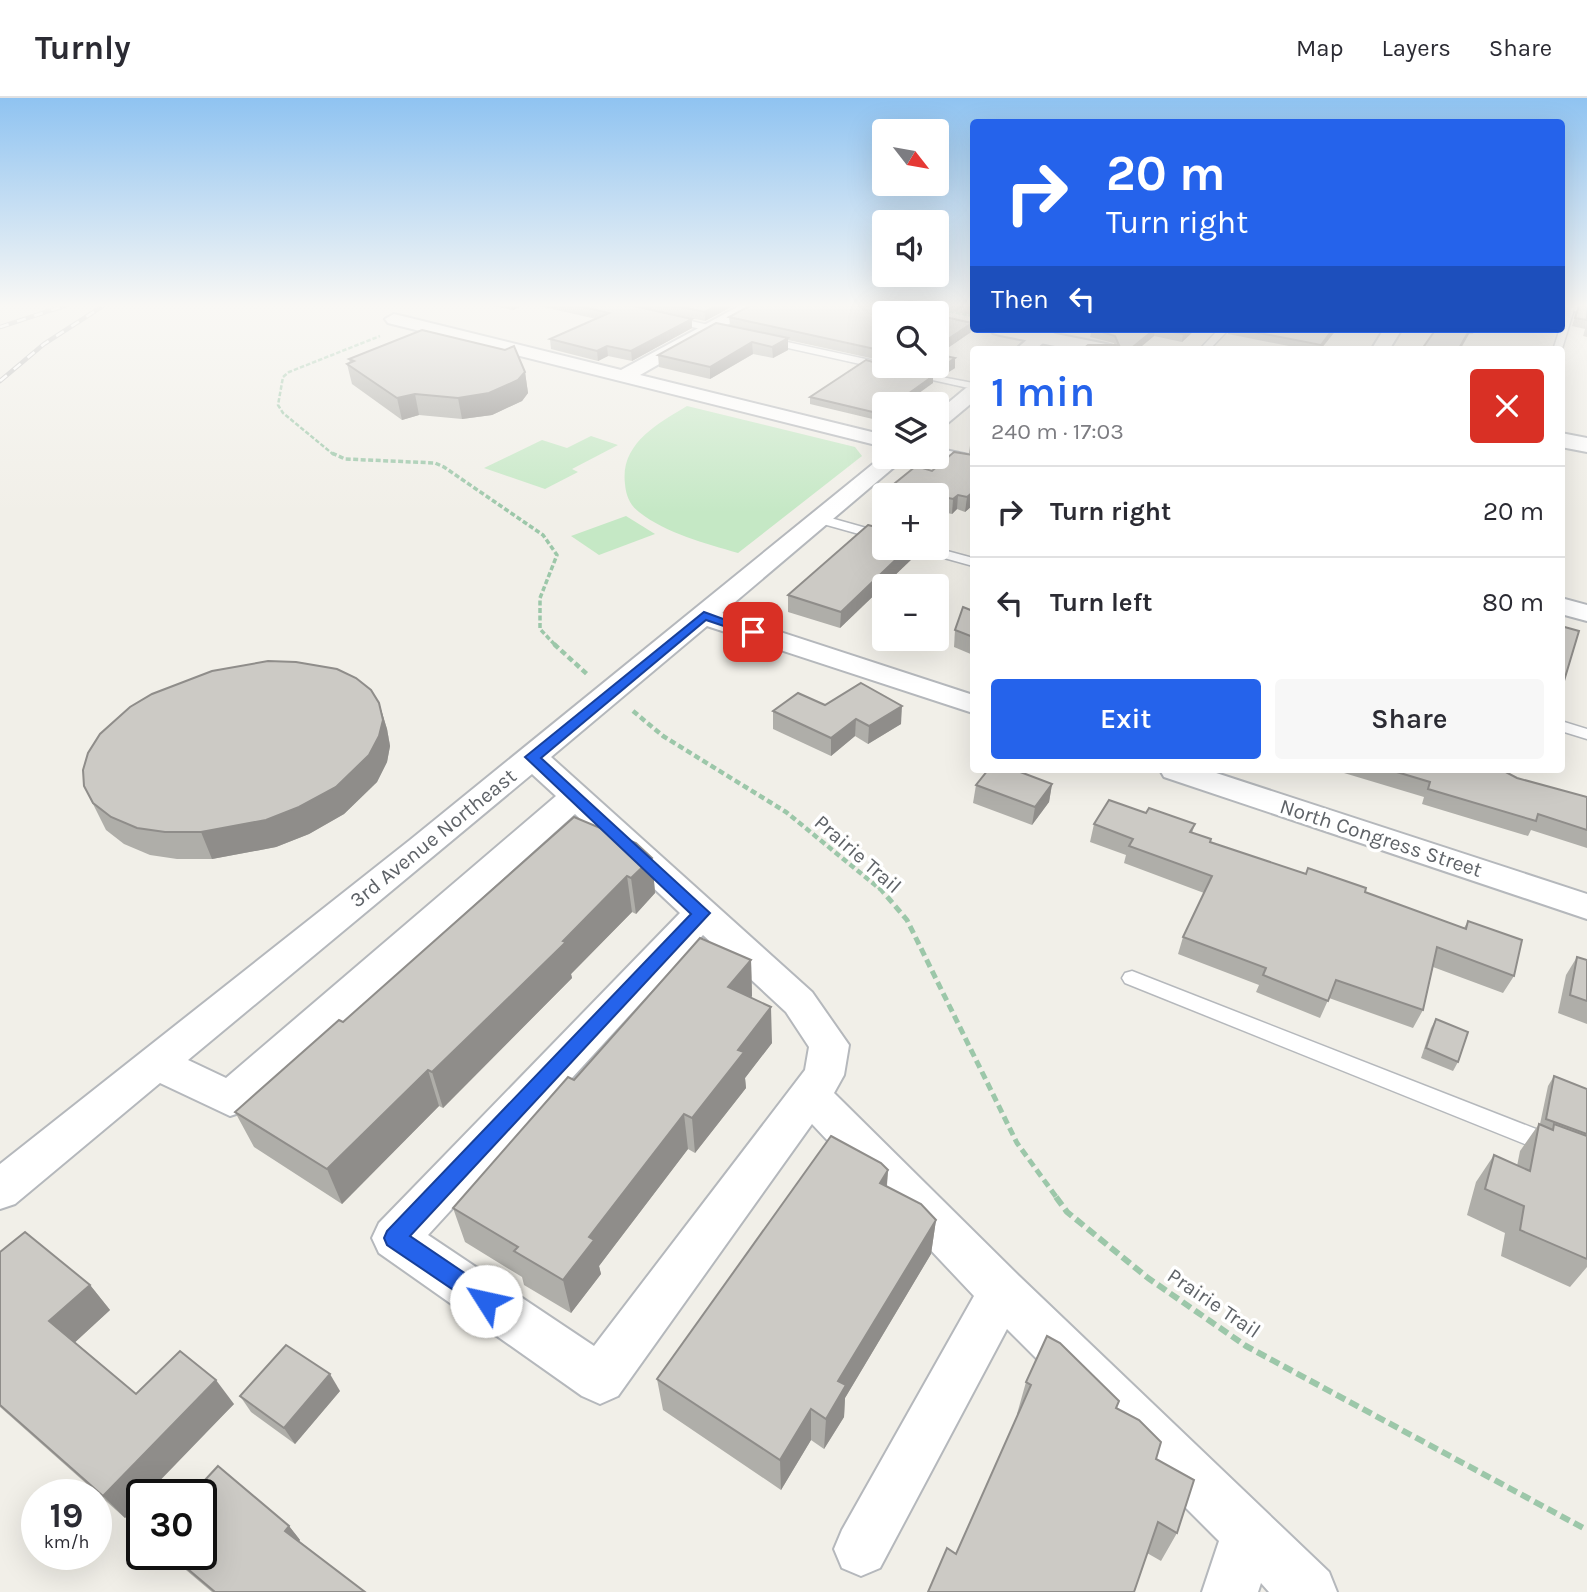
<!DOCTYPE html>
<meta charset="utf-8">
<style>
:root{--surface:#fff;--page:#f7f7f7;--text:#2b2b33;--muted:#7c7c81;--line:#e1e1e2;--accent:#2563eb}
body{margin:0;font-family:Karla,sans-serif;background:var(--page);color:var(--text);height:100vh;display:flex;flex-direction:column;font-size:26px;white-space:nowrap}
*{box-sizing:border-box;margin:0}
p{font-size:23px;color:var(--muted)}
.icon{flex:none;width:38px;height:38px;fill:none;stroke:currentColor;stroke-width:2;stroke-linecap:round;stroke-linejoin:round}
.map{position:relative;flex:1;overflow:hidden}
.details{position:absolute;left:970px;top:248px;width:595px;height:427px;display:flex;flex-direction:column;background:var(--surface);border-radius:7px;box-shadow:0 7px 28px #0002}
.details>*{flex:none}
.banner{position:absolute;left:970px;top:21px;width:595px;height:214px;border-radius:7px;box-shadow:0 7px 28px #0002;background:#2563eb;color:#fff;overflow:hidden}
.needle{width:46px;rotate:121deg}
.fabs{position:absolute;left:872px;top:21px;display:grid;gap:14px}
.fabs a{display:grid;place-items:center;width:77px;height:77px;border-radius:7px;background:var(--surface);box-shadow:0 7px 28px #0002;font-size:35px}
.speed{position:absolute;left:21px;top:1381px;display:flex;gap:14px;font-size:35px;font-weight:700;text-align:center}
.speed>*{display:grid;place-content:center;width:91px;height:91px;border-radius:50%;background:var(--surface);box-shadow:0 7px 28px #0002;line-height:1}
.speed small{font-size:18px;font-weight:400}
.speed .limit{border:4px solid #111;border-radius:10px;background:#fff;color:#111}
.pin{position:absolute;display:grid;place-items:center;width:60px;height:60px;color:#fff;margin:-30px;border-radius:14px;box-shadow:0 4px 10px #0006}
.me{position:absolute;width:77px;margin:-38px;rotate:305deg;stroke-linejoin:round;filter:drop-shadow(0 0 5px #0008)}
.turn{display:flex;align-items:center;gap:24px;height:147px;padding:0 21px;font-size:32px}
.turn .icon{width:91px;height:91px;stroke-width:2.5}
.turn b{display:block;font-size:49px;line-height:60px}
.then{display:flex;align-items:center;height:66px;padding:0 21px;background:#0003;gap:14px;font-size:26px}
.round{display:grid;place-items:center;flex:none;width:74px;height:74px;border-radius:7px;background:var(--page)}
.head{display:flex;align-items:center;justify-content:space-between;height:119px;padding:0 21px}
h1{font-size:42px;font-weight:600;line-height:52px;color:var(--accent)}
.cta{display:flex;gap:14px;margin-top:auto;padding:14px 21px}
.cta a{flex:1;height:80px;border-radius:7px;background:var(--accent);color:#fff;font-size:28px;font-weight:600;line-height:80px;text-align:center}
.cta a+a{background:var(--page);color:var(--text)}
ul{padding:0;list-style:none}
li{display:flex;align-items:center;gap:21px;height:91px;padding:0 21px;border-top:2px solid var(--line)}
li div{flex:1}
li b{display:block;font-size:26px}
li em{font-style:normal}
header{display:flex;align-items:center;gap:42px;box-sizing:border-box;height:98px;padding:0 35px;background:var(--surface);border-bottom:2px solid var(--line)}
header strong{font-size:33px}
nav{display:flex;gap:38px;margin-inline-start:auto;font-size:24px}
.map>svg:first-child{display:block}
.green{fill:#c5e8c5}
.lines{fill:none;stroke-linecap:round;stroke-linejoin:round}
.service-casing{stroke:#b5b8bc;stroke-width:3}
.minor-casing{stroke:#b5b8bc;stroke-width:4}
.tertiary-casing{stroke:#b5b8bc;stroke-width:4}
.path-far4{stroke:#9cc7a9;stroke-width:2.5;stroke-dasharray:4.5 2;stroke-linecap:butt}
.path-far3{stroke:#9cc7a9;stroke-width:3.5;stroke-dasharray:5 2.5;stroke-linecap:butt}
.path-far2{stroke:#9cc7a9;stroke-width:4.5;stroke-dasharray:6 3.5;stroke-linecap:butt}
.path-far1{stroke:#9cc7a9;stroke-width:5;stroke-dasharray:8 4.5;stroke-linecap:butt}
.path{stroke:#9cc7a9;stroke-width:6;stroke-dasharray:10 5;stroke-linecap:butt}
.service{fill:#fff;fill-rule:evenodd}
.minor{fill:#fff;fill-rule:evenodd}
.tertiary{fill:#fff;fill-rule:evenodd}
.rail-casing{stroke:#b6b7b8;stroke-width:4.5}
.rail{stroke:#fff;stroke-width:2.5;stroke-dasharray:9;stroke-linecap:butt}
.wall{fill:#afaea9}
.shaded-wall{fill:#8f8d8a}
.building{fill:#cccac5;stroke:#8f8d8a;stroke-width:2}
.route{fill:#2563eb;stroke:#184099;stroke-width:2}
.labels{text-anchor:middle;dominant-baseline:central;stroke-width:7;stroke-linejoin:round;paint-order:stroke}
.street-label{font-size:21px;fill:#5f6368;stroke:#fff}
</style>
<header>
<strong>Turnly</strong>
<nav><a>Map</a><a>Layers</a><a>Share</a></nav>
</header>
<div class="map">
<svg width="1587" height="1494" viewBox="0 0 1587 1494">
<rect width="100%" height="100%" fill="#f1efe8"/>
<g class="green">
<path d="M687,308l168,41 7,9 -124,97c-33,-10 -71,-19 -99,-41 -9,-7 -13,-16 -14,-28 -5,-40 32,-60 62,-78z"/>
<path d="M591,338l27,9 -46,24 6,3 -33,17 -61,-21 58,-28 25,8z"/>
<path d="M626,418l29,18 -56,21 -28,-19z"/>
</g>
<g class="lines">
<defs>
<g id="service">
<path d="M1568,206l7,2 -14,46 -8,-2z"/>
<path d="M669,218l57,13 2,2 -5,3 -57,-13v-4z"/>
<path d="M1219,231h10l-20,21h-10z"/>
<path d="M764,239l120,26v3l89,17v6l-212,-47v-4z"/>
<path d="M820,417l64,18v8l-68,-19v-6z"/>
<path d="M917,450h19l37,10v8l-54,-15z"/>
<path d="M1561,623l26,8v10l-26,-8z"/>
<path d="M1132,873l455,178v20l-462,-186 -3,-5 3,-5z"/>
</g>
<g id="minor">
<path d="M743,206h21l-124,71 244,60v12l-496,-124 -3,-4 9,-5 227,56z"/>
<path d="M1561,206h26v9l-26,-4z"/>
<path d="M1039,231h20l-24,21h-20z"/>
<path d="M1384,231h18l-13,21h-18z"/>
<path d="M973,288v16l-30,25 -7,2v-16l30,-25z"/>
<path d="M936,350l37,8v12l-45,-9 -1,-2h9z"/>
<path d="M884,357l22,2 -184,156 251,82v18l-266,-87 -156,131 261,235 37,53 -5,30 -10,18 185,183 310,296 8,20h-68l-8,-9 -3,9h-56l17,-51 -212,-212 -127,239 -19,8 -19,-8 -8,-19 8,-19 132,-234 -162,-172 -194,272 -18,8 -18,-8 -203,-143 -7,-15 7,-15 301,-310 -105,-99 -330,297 -15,5 -70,-33 -145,121 -15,5v-45l410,-324zM532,676l24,22 -330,282 -38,-18zM703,837l83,77 23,35 -4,23 -211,276 -166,-111z"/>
<path d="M1561,500l26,7v16l-26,-7z"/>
<path d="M1160,672h47l380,124v25l-423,-142z"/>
</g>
<g id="tertiary">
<path d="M990,231h41l75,15 7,2 3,4h-41l-75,-15 -7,-2z"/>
<path d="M1561,335l26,5v14l-26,-5z"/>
</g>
</defs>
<use href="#service" class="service-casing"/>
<use href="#minor" class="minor-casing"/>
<use href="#tertiary" class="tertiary-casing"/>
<g class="path-far4">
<path d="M911,206l62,12"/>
<path d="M1135,249l13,3"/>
<path d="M334,357l-51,-42 -5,-8 5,-28 6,-5 91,-36"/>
</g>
<path class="path-far3" d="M332,355l13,6 90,4 9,4 99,68 14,20 -17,43v31l16,17"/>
<g class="path-far2">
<path d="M554,546l34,31"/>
<path d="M633,613l30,25 123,76 94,77"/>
</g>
<path class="path-far1" d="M879,789l28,33 110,223 40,55"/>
<path class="path" d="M1056,1099l11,15 81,66 98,68 341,184"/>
<use href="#service" class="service"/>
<use href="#minor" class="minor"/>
<use href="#tertiary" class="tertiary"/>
<defs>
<g id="rail">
<path d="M0,229l70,-23"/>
<path d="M0,283l44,-37 62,-40"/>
</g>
</defs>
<use href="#rail" class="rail-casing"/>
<use href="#rail" class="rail"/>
</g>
<g class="wall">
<path d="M484,206h43l-14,6z"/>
<path d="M531,206h94l67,15v9l-60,33 -24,-5 -10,5 -47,-12 -1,-10 46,-20z"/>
<path d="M626,206h111l-32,17z"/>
<path d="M910,206h63v11l-38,-7 -51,5v48l-96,-21v10l-15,8 -20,-4 -43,25 -51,-12 -1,-12 72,-30 -1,-8 164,-11h29z"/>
<path d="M1579,208h8v31l-4,-1 2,-7 -13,-3z"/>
<path d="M936,217l36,8 -1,9 -32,22 16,14 -11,7 -40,-9h32z"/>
<path d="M1092,231h104l-14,13 -28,-6 -17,14 -23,-5v-2l-24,-6z"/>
<path d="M1200,231h16l-3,2z"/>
<path d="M1229,231h108l-17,21h-11l-81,-16z"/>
<path d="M1436,231h39l-2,5h-4l-47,15z"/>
<path d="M349,261l176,13 3,21 -6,8 -30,14 -30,4 -43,-4 -17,5 -50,-36 -5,-20 3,-1z"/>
<path d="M933,278v7l-49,21v15l-3,2 -71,-17v-7z"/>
<path d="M973,339v18l-4,-2 2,-15z"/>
<path d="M973,357v50l-8,7 -8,-3 -5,5 -9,-2 -7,-17h-52v-3l48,-21z"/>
<path d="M916,457l-76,73 -52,-16v-17z"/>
<path d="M973,513v44l-19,-8 1,-17z"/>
<path d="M379,605l8,26 3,17 -3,16 -10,20 -33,32 -35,20 -33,13 -64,12h-35l-27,-4 -26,-11 -18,-14 -22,-44z"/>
<path d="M825,607l76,19 -33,20 -13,-8 -24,20 -58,-27v-18z"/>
<path d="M1334,672h168l15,8 70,19v51l-56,-18 -3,6 -106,-32 2,-7z"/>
<path d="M1052,686l-3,18 -17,23 -59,-22 3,-18z"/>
<path d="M1146,715l49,11 -3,9 18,9 96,32 59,18 99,36 4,-7 46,55 -11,17 -70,-26 -10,43 -10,18 -84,-30 -9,20 -64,-26 3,-7 -81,-31 5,-17 21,-44 -80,-30 2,-8 -36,-13 4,-18z"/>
<path d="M652,760l3,35 -19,21 -4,-2 -61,62 1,4 -129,130 -4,-2 -97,98 -88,-57 -19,-35 108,-90z"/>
<path d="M1577,859l10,3v64l-29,-11 8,-38z"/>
<path d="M751,862l1,36 -1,2 21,45 -27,35 1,10 -51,65 -7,-4 -89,117 2,8 -30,39 -47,-28 -2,-8 -57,-35 -12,-34 121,-128z"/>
<path d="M1436,921l22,43 -5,9 -32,-13 10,-30z"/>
<path d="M1554,978l33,13v178l-17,20 -69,-31 4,-23 -38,-18 9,-33 18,-27 23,11 3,-15 19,-27h1l8,-38z"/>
<path d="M888,1072l-1,16 49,34 -5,34 -86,144 -1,19 -20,32 -13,-9 -30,50 -118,-80 -6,-31z"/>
<path d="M0,1154l90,33 20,25 -35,32 61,52 98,10 -92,90v6l-17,18 -125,-111z"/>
<path d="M1026,1284l90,26 40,51 21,74 -16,28 -14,-8 -191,1 62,-140h-1z"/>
<path d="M340,1293l-45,53 -44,-32 -11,-16z"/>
<path d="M289,1428l11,14 -1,1 66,51h-153l-45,-38h34z"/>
</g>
<g class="shaded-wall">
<path d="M512,206h15l-14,6z"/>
<path d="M720,206h17l-32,17v-9z"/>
<path d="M692,221v9l-60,33 -1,-10z"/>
<path d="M972,225l-1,9 -35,24v-9z"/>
<path d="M1155,231l-1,7 -17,14h-8z"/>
<path d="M1190,231h6l-14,13 1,-8z"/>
<path d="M1333,231h4l-17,21 1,-5z"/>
<path d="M1470,231l-1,5 -9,16h-2z"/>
<path d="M788,240v12l-15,8 -1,-11z"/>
<path d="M752,244l1,12 -43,25v-12z"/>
<path d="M607,248l1,10 -10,5 -1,-10z"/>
<path d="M955,260v10l-11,7 1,-10z"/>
<path d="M525,274l3,21 -6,8 -30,14 -30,4 -4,-21z"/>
<path d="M933,278v7l-29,21h-10z"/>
<path d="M415,296l4,21 -17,5 -5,-22z"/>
<path d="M884,314v7l-3,2v-7z"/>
<path d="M973,394v13l-8,7 2,-15z"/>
<path d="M958,397l-1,14 -5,5 1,-15z"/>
<path d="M944,399l-1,15 -7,5v-14z"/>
<path d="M908,450h8v7l-76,73 1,-16z"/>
<path d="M379,605l8,26 3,17 -3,16 -10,20 -33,32 -35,20 -33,13 -64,12 -11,-27z"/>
<path d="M902,608l-1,18 -33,20 1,-18z"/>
<path d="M856,621l-1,17 -24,20v-18z"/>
<path d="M1052,686l-3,18 -17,23 3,-18z"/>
<path d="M652,760l3,35 -19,21 -5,-36z"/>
<path d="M627,778l5,36 -61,62 1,4 -129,130 -11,-36z"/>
<path d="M751,862l1,36 -22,27 -2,-36z"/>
<path d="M771,909l1,36 -27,35 1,10 -51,65 -3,-35 46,-68z"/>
<path d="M428,972l11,36 -97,98 -15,-35z"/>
<path d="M684,1016l4,35 -89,117 2,8 -30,39 -8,-33 26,-43z"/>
<path d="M888,1072l-3,35 -5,-22z"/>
<path d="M936,1122l-5,34 -86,144 -1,19 -20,32 2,-30 12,-38z"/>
<path d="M90,1187l20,25 -39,36 -22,-25z"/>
<path d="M330,1276l10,17 -45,53 -11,-16z"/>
<path d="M216,1282l18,24 -87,90h-5v6l-17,18 -22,-22z"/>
<path d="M811,1311v31l-30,50 -1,-30z"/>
<path d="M289,1428l11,14 -4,5 -11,-14z"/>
</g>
<g class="building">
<path d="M571,206h54l67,15 -61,32 -24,-5 -10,5 -47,-12 59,-26z"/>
<path d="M668,206h52l-15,8z"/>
<path d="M753,206h130l10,2h41l2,7h-52v38l-155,-34z"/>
<path d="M1561,206h5l-4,12h-1z"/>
<path d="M1579,208h8v14l-12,-2z"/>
<path d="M936,217l36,8 -36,24z"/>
<path d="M716,225l72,15 -16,9 -20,-5 -42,25 -52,-12z"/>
<path d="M1092,231h63l-26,21h-47l6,-5h31l-4,-9z"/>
<path d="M1157,231h33l-7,5z"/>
<path d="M1239,231h94l-12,16z"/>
<path d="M1436,231h34l-12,21h-40l1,-2 3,1z"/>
<path d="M422,232l83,20 9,-4 11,26 -7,8 -29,13 -31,5 -43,-4 -18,4 -50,-34 7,-3 -5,-2z"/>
<path d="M936,256l19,4 -10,7 -9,-2z"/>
<path d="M866,262l18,5v1h5l44,10 -39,28h-10v8l-3,2 -71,-17z"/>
<path d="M954,354l19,3v37l-6,5 -9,-2 -5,4 -9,-2 -8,6v-8h-39l-13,-3 32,-26 16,5z"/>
<path d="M868,427l16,4v19h24l-67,64 -53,-17z"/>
<path d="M963,509l10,4v26l-18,-7z"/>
<path d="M1561,528l18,5 -18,60z"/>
<path d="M268,563l28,1 41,7 19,9 15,12 8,13 4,17 -4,16 -10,19 -33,32 -37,20 -33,13 -65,12h-36l-28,-4 -26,-11 -18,-14 -9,-17 -1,-16 5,-17 12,-19 30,-27 22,-13 60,-23z"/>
<path d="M861,585l41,23 -33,20 -13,-7 -25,19 -58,-27 25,-18 27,12z"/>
<path d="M988,672h27l37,14 -17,23 -59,-22z"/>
<path d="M1390,672h112l15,8 70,19v33l-49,-16 -2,7 -108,-32 2,-7z"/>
<path d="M1109,702l37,13 3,-5 46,16 -5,8 21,7 -1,3 96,32 2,-6 58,20 -1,4 101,37 2,-8 54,19 -8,36 -77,-29 -14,63 -87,-30 -8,21 -65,-26 3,-7 -83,-31 29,-61 -83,-30 4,-7 -39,-15z"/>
<path d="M574,719l62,26 16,15 -21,20 -4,-2 -64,65 3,1 -134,130 -4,-2 -101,99 -92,-57 104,-92 4,2z"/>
<path d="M700,840l51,22 -23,27 43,20 -33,43 6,2 -52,66 -8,-4 -95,123 5,3 -31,40 -49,-29 4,-4 -65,-39 115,-131 6,3z"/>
<path d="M1577,859l10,3v41l-17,-6z"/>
<path d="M1436,921l32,13 -10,30 -32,-14z"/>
<path d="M1554,978l33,13v45l-41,-15z"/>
<path d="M1539,1026l14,6 1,-6 33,12v123l-67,-29 4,-24 -39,-17 9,-34 36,16z"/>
<path d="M831,1038l50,27 7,7 -8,13 41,21 15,16 -98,161 8,4 -20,34 -15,-10 -31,51 -123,-81z"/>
<path d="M25,1134l65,53 -41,36 87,73 44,-43 36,29 -113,116 -103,-91v-153z"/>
<path d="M1047,1238l13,7 59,58 -3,7 23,12 22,22 -5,17 38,21 -17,53 -19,-11 -24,70h-206l19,-44 9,6 75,-169 -5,-3z"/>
<path d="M286,1247l44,29 -46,54 -44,-32z"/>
<path d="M218,1368l71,60 -4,5 80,61h-150l-45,-38h31v-60h-9z"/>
</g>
<linearGradient id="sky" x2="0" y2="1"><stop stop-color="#8fc3f1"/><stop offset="0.5" stop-color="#f9f8f5"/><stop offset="1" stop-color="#f9f8f5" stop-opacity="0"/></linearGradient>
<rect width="1587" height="415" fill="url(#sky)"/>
<path class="route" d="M704,514l55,20 -6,4 -47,-16 -165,138 169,155 -300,323 84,57 3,8 -3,7 -8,4 -99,-67 -3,-7 3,-7 304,-317 -166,-157z"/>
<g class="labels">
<g class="street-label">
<text transform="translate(433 740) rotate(-39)">3rd Avenue Northeast</text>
<text transform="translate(1381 740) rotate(18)">North Congress Street</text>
<text transform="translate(858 756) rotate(41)">Prairie Trail</text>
<text transform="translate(1214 1205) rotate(34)">Prairie Trail</text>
</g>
</g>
</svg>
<div class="fabs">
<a><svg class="needle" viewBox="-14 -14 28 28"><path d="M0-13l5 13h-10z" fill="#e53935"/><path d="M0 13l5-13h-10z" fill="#7c7c81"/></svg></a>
<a><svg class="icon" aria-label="sound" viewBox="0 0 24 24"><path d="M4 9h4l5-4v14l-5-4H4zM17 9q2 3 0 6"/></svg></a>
<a><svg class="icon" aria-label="search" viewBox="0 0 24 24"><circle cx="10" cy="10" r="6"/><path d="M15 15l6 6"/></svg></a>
<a><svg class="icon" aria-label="layers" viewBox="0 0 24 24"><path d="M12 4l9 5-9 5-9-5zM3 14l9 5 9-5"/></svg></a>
<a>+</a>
<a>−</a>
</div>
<div class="speed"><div>19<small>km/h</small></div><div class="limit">30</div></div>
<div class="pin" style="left:753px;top:534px;background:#d93025"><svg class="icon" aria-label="arrive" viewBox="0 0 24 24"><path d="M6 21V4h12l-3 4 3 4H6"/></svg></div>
<svg class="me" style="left:486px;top:1203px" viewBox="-20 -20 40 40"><circle r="19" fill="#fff"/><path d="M0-13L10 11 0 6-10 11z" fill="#2563eb"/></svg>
<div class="banner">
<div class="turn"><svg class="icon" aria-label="right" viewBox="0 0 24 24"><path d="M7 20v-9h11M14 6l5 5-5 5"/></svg><div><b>20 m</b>Turn right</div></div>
<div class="then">Then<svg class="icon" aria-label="left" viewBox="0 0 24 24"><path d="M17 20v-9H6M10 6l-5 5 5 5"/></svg></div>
</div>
<section class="details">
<div class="head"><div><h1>1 min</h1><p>240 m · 17:03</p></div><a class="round" style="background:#d93025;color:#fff"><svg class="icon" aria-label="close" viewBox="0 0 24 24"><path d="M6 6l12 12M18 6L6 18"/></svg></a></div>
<ul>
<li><svg class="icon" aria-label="right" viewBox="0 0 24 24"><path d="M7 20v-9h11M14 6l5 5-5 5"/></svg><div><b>Turn right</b></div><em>20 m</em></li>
<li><svg class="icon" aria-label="left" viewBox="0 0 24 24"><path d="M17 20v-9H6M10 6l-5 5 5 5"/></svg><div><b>Turn left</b></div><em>80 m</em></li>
</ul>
<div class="cta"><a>Exit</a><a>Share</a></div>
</section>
</div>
